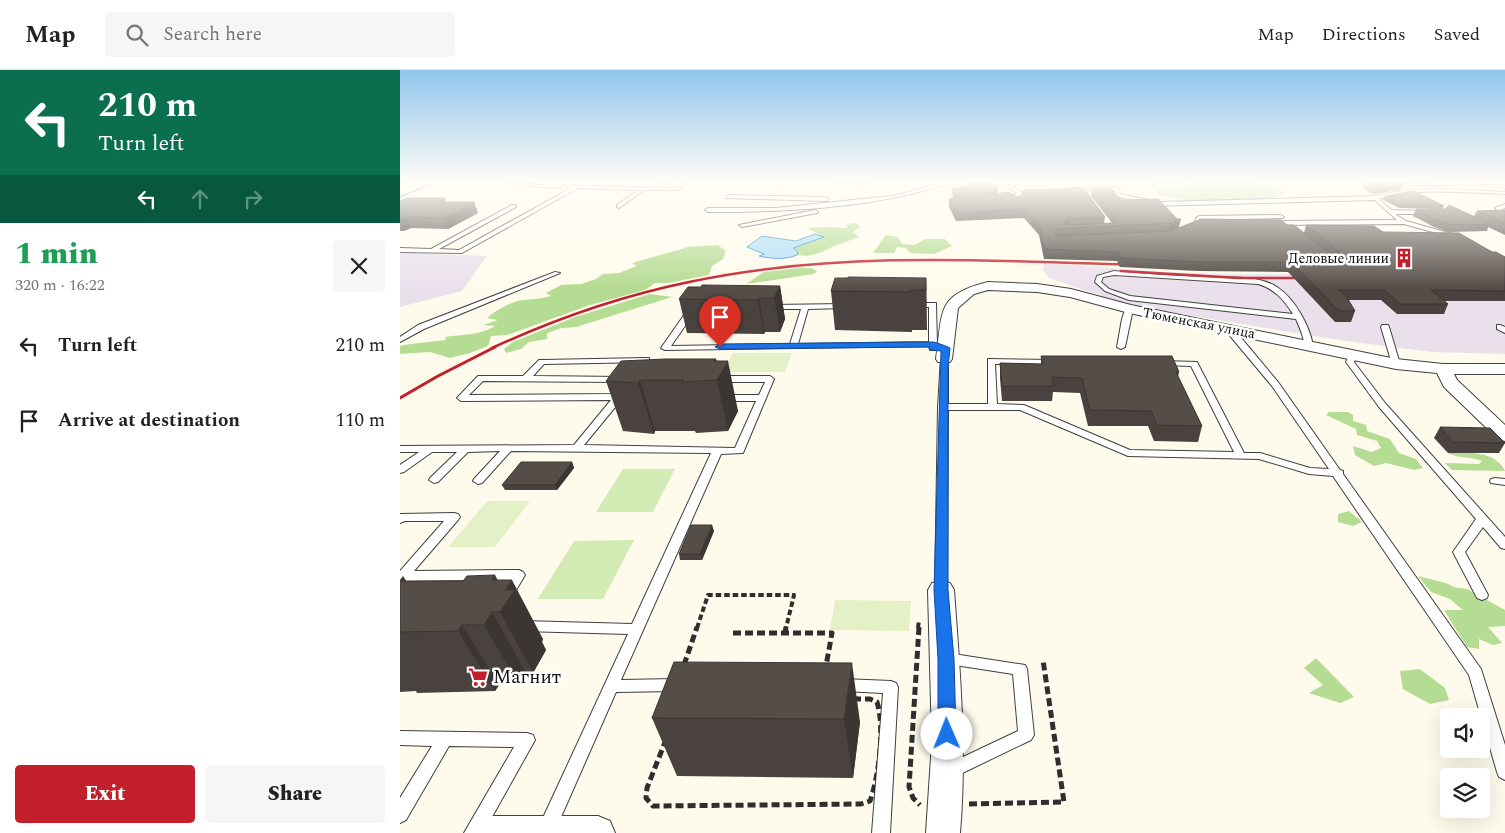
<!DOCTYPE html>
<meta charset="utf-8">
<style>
:root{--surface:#fff;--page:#f6f6f6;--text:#222;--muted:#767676;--line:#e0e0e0;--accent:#c21f2b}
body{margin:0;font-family:Spectral,serif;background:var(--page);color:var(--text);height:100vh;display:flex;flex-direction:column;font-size:19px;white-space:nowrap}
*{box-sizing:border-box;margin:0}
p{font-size:16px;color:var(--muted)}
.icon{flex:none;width:28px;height:28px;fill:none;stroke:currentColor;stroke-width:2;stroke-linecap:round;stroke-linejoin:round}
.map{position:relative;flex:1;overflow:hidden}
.side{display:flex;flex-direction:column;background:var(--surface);width:400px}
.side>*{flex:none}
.top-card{background:#0b6e4f;color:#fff;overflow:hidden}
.buttons{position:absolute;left:1040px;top:638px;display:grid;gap:10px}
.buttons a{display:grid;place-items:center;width:50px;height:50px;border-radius:5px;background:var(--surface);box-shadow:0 5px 20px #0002;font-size:25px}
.pin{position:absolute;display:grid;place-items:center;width:42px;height:42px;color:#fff;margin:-51px -21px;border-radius:50% 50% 50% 0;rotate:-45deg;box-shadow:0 0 5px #0007}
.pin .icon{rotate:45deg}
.me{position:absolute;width:55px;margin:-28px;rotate:359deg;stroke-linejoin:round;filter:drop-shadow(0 0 4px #0008)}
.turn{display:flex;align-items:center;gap:18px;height:105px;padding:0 15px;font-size:22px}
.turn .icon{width:65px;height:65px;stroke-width:2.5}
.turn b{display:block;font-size:35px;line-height:42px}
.lanes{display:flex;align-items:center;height:48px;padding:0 15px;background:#0003;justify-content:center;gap:25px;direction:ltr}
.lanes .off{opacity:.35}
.round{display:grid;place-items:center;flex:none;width:52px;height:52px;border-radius:5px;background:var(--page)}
.headline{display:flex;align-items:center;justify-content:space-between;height:85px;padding:0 15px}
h1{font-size:30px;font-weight:800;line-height:38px;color:#1e9e55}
.button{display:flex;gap:10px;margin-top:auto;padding:10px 15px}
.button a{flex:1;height:58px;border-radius:5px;background:var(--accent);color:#fff;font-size:20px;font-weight:800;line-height:58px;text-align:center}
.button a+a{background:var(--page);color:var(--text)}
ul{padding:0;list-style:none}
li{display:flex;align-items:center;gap:15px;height:75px;padding:0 15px}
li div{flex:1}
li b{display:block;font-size:19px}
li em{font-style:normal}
header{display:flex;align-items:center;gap:30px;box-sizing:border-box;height:70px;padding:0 25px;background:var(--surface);border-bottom:1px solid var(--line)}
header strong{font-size:24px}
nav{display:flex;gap:28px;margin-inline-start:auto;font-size:18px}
.search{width:350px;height:45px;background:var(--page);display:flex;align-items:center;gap:12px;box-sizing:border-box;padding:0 18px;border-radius:5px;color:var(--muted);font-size:19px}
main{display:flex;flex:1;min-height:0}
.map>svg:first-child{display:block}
.industrial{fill:#eae0ec}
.green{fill:#d2ebb4}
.forest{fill:#b5dc93}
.pitch{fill:#e4f1c6}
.water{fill:#aedff8;stroke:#3296d2}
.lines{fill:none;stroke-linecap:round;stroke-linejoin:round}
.service-casing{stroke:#3f3f3f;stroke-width:2}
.minor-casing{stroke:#3f3f3f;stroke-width:2}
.path-far2{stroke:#2e2e2e;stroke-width:2;stroke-dasharray:2.5 1;stroke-linecap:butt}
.path-far1{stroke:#2e2e2e;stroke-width:4;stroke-dasharray:5.5 3;stroke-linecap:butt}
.path{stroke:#2e2e2e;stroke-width:5;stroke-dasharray:8 4;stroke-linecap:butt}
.service{fill:#fff;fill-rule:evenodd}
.minor{fill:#fff;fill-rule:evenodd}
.rail-far1{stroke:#c21f2b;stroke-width:2.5}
.rail{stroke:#c21f2b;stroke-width:3}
.wall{fill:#49423e}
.shaded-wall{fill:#3c3632}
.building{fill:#554d48;stroke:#3c3632}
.route{fill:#1a73e8;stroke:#114b97}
.labels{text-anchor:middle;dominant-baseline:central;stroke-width:5;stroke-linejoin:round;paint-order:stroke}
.far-poi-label{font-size:14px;fill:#0c0c0c;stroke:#fff;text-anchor:end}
.far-street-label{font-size:14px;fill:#0c0c0c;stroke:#fff}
.near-poi-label{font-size:19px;fill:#0c0c0c;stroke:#fff;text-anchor:start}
</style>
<header>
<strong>Map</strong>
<div class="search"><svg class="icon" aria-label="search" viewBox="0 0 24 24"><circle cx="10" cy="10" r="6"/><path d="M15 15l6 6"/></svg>Search here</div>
<nav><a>Map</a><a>Directions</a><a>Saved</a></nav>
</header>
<main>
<section class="side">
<div class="top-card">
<div class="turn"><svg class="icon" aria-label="left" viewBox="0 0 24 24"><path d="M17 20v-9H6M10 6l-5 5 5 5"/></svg><div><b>210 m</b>Turn left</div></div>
<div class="lanes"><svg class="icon" aria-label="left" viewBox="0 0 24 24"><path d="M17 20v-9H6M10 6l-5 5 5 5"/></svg><svg class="icon off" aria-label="ahead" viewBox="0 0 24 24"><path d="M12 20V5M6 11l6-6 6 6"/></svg><svg class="icon off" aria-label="right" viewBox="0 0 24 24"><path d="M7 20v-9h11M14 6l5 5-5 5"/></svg></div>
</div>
<div class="headline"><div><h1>1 min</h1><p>320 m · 16:22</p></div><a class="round"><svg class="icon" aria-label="close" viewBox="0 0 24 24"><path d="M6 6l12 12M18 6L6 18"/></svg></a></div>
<ul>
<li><svg class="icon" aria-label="left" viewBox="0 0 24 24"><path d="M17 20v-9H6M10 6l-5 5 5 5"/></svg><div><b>Turn left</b></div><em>210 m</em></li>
<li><svg class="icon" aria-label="arrive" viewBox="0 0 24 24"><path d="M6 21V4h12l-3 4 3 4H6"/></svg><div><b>Arrive at destination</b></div><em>110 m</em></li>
</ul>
<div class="button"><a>Exit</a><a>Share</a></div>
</section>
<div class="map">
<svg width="1105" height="763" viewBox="0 0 1105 763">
<rect width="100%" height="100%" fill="#fffbec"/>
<g class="industrial">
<path d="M130,111h113l-5,5z"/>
<path d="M0,183l65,2 22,1 -25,35 -62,16z"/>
<path d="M645,193l121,9 57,2 282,2v78l-73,-2 -87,-11 -214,-35 -82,-28 -7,-9z"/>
</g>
<g class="green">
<path d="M223,399h52l-22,43h-57z"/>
<path d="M234,470l-31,59h-65l36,-58z"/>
</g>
<g class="forest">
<path d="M393,111h108c-10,6 -23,-1 -35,4l-69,-2z"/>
<path d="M785,111c30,0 77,-4 101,12l-14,5 -71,3 -15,-1 -30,-6 2,-5 32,-2z"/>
<path d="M453,153l5,1 2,3 -7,5 6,5 -25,9 -12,6 -15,4 -10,-1 1,-4 -6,-3 26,-9 2,-4 -13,-7 18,-1 22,1v-3z"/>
<path d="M486,165l12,2 4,7 12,1 11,-6h20l7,7 -18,8 -24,-1 -4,-5 -9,-1 -3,6h-21z"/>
<path d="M318,175l8,6 -3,8 -11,7 -3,9 -41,8h-13l-10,7 -58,16 -80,29 -16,1 -3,10 -18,7 -20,5 -20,-6 -30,2v-8l3,-1 43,-5 -1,-3c18,-3 34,-1 50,-11l-12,-1 15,-5 -11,-2c8,-7 25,-17 36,-18 10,-1 18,-1 28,-4l-5,-3 15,-8 20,-1 15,-5 7,-5 16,-1 18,-7 -5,-3 56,-16z"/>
<path d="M400,198h11l6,3 -3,3 -68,10 18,-12z"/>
<path d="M250,224l22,3 -96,30 -14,1 -15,5v6l-18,3 -8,7 -15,4 -2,-4 9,-7 62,-25z"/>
<path d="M929,342h19l5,3v6l13,4 1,6 23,8 9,14 17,6 7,9 -9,2 -28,-7 -12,3 -19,-11 -2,-9 19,6 9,-4 -4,-7 -20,-6 -1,-6 -30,-14z"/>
<path d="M1048,383c19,0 47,-3 57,18l-53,-1 -7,-7 34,1 3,-3c-11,-5 -24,-2 -34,-8z"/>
<path d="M949,441l13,11 -9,4 -15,-4v-8z"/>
<path d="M1018,506l28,7 8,4 13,2 38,21v16l-17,1 14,16 -9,2 -14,-6v10l-12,-2 -23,-37h19l-13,-11 -19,-7z"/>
<path d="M916,588l38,39 -14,6 -31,-10 14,-8 -19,-17z"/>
<path d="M1020,599l25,19 4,12 -19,4 -27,-15 -3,-18z"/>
</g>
<g class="pitch">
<path d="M333,283h59l-7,19h-62z"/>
<path d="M87,431h43l-35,46h-47z"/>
<path d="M435,530l76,1 -2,30 -79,-1z"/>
</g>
<path class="water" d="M415,164l9,3 -31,11 5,4 -1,3c-13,5 -24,4 -38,1l5,-2 -17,-7 15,-11 34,5z"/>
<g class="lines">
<defs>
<g id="service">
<path d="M96,111l46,4 135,3 4,-5 4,1 -7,6h-34l-25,18 -2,-1v-2l21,-15 -60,-2 -116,65 -62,-1v-4l31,1 81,-44h4v2l-77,42 20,1 112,-62 -29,-1z"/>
<path d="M547,111h9c-10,5 -22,7 -33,10 -69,18 -143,21 -215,21l-3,-2 3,-2h68l96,-10 22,-2z"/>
<path d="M613,111h5l-5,6 10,6 11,-1 2,1 -36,6v-2l17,-3 -9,-7z"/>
<path d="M1094,112l11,4v3l-12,-5 -98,2 -2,-1 2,-1z"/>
<path d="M717,117l2,1 1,6 39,8 217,-6c43,-11 85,-6 129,-4v2c-42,-1 -84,-7 -126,5l12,11 38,1 1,1 -3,2h-32l11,7 50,14 1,1 -3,2 -50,-14 -133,1 -3,-2 3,-2 126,-1 -22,-20 -225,6 -3,-2 1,-1 -38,-8v-2h5v-3h-44l-2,-1 2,-1z"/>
<path d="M328,125l98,2 3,2 -3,2 -100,-3z"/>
<path d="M1105,134v4l-3,1 3,5h-4l-6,-6z"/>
<path d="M415,140l3,2 -1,1 -75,14 -3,-2z"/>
<path d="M881,145l3,2 -1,1 -82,2 -1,5 -5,-1 1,-6 3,-2z"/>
<path d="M714,201c29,3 59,5 88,6 24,1 55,-3 75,10 18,12 32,38 36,58l-4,2 -4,-2 -4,-14 -5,-12 -167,-19 -24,-9 -10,-9 2,-6zM714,205l144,9c17,5 26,16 35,30l-163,-18 -21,-7 -8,-7 2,-5z"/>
<path d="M155,202l5,1 -136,56 -24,13v-5l18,-12z"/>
<path d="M512,233h24l1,43h11v4h-18l-1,-4 -264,4 -4,-2 28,-40h3l4,2 -25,36 119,-2 11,-35h-31l-4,-2 4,-2 76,-1 4,2 -4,2 -38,1 -10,35 131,-2v-35h-17z"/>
<path d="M726,237l7,2 -8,38 -4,2 -4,-2 5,-28z"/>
<path d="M982,255h6l1,2 11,37 -1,2h-6l-1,-2 -11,-37z"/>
<path d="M1097,255h3l5,2v6l-8,-4z"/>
<path d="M826,257h6l46,55 62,88 3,1v3l138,195 24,76v35l-6,-3 -2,-5 -28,-97 -136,-199 -24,-2 -50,-15 -131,-3 -108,-46h-72l-1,180 -2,3 -4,2 -4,-2 -2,-3 3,-183 3,-50h3l4,2v45h40v-45l66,1 4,2 -1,2h-62l2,40 27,1 106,45 104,2 -43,-86 -28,-1 -4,-2 4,-2 34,1 47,91h16l50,15 19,1 -57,-83 -46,-55z"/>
<path d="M950,283h6l1,2 -3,7 31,41 120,134v12l-4,-1 -18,-21 -18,25 23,43 -1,3 -5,2 -5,-2 -24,-46 23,-33 -97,-112 -33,-45z"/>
<path d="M246,288h3v4l-105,2 -11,12 89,1 1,2 -4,3 -136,-1 -14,14 147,-1 4,-2 7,5 -1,2 -5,1 -37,45 151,3 21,-47h-33l-4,-3 4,-3h36l6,-13h-46l-4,-3 4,-3h51l4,3 -31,74 -22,1 -100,226 55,-1 5,2 2,4 -2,4 -5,2 -60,1 -62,141h-18l92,-199 -105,-3 -5,-1 -2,-4 2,-4 5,-1 109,3 79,-171 -200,-2 -29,32 -4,1 -5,-3 1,-2 26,-28 -32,1 -30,30 -4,1 -5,-3 1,-2 27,-26h-25l-28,20 -4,1v-8l19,-13h-19v-6l174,-1 37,-45 -150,1 -4,-3 21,-22h45l16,-16h3z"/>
<path d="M1095,408l10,1v6l-14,-2 -1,-2 1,-2z"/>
<path d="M54,443l4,1 2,3 -2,3 -44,51 105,-1 4,2 2,3 -13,22 -5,2 -5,-2 -1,-3 9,-14 -104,1 -6,3v-13l44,-50h-39l-5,2v-9z"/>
<path d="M547,583l78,12 2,4 7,66 -3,5 -79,38 -6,-3 -2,-5 2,-5 72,-34 -5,-57 -71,-11 -2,-4 2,-4z"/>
<path d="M443,609l48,2 5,2 2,4 -8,146h-18l11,-140 -40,-2 -5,-2 -2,-4 2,-4z"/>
<path d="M0,661l127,2 6,2 2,5 -52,93h-19l50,-86 -65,-1 -43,74 -6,3v-25l32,-52 -32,-1z"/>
</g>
<g id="minor">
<path d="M588,212l49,2 34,5 60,16 265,54 47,5h62v10h-51l3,6 48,45v16l-7,-2 -54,-52 -7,-14 -41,-4 -267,-56 -59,-16 -33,-5 -49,-2 -14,4 -16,14 -6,51 -2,3h-12l-2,-3c7,-47 -1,-64 52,-77z"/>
<path d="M541,511l9,2 4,7c6,81 13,162 6,243h-34l6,-91 -4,-152 4,-7z"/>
<path d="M86,746h112l12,5 5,12h-146l5,-12z"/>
</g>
</defs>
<use href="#service" class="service-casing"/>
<use href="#minor" class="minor-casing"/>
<g class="path-far2">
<path d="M377,116l2,-5"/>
<path d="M0,127l38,-16"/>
</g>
<g class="path-far1">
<path d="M297,558l11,-33h86l-8,33"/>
<path d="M518,558l1,-8"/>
</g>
<g class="path">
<path d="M519,557l-10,160 4,11 7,7"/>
<path d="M333,563h99l-6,33"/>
<path d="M385,563l1,-6"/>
<path d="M284,595l13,-38"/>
<path d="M297,627l173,2 7,3c8,25 2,74 -7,99l-9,3 -208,2 -7,-8 1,-10 31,-79 8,-8z"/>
<path d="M569,734l95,-2 -21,-142"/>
</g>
<use href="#service" class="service"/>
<use href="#minor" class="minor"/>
<g class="rail-far1">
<path d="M721,201l118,7h70"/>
<path d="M92,278c63,-29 129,-52 197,-66 145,-31 297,-22 444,-17"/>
</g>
<path class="rail" d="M0,328l38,-22 57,-29"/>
</g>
<g class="wall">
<path d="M964,112l38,7 -29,5 -11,-6z"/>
<path d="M567,114l31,3v7l107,23 -1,7 8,-1 -21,-27 1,-7 29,11 58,27 108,-2 17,8 2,-8 77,7 109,20 13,5v44h-61l4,3 -4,10h-47l-16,-14h-33l7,11 -4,11h-16l-47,-50 -90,-1 -78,-4 -3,-6 -73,-2 -5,-24 -15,-17 -68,3 -7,-14v-8l4,-1 -1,-9 15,-3z"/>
<path d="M985,126l59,10 -2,3 -43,-1 -16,-8z"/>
<path d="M45,128l1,4h28l4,11 -30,16 -37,-1 -7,3h-4v-30z"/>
<path d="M1016,139l58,7 3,-5 28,-1v25l-17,-8 -1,4 -38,1 -15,-5 -21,-11z"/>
<path d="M526,208l1,52h-15v2l-77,-2 -4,-39z"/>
<path d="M380,216l5,33 -5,13h-15l-1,2 -77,-1 -8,-34z"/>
<path d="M641,286l138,16 -1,5 24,49 -4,16 -44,-1 -6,-15h-60l-8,-33 -27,-1 -1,9h-50l-2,-23v-15l41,1z"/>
<path d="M316,289l22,52 -10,20 -32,2 -1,-2h-40l-1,3 -31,-3 -17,-50z"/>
<path d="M1040,357l65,16 -6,10h-51l-14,-15z"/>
<path d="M172,392l2,6 -17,22h-52l-3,-5z"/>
<path d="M314,461l-12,29h-22l-1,-6z"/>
<path d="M98,510l45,59 -1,3 4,8 -13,23h-7l-7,12h-20l-4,6 -78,2 -1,-2 -16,1v-60l7,-51z"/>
<path d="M274,592l186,60 -7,56 -176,-2 -25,-58z"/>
</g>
<g class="shaded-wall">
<path d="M1004,113l-2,6 -29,5 2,-7z"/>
<path d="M598,117v8l-18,3 -1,-4 1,-4z"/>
<path d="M74,132l4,11 -30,16 -4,-11z"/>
<path d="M6,147l5,11 -7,3 -4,-9v-2z"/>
<path d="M669,149l-1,8 -4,2 1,-8z"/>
<path d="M781,149l-2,8 -11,5 1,-9z"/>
<path d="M526,208l1,39v13l-1,-40z"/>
<path d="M380,216l5,33 -5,13 -6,-34z"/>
<path d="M359,228l6,34 -1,2 -6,-34z"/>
<path d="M316,289l3,17 9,-15 10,50 -10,20 -11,-51 -3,-19z"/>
<path d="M240,310l15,51 -1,3 -16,-51z"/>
<path d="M172,392l2,6 -17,22 -2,-5z"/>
<path d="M312,455l2,6 -12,29 -2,-6z"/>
<path d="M95,505l13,25 -3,-10 7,-10 31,59 -1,3 4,8 -13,23 -33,-61 -8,-32z"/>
<path d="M3,506l36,55 -39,-48v-3z"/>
<path d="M92,542l34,61 -7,12 -35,-60z"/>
<path d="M62,555l37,60 -4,6 -37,-60z"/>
<path d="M452,593l8,59 -7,56 -9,-59z"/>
</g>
<g class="building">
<path d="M998,111l6,2 -29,4 -11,-5z"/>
<path d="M591,112l7,5 -18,3 -1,4 5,2 24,-4 11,6 5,-8 56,-2 4,1 21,28 -36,2 -4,2 -1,3 3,1 47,-2 2,-5 -24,-29 18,-1 11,12 37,-1 19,20h4l-12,4 -112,6 -2,5 4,2 112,-5 30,-12 80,1 6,5h7l48,38 4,-2 1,-3 -41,-33 68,1 9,6 76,1 33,19h4l9,5v34l-74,-1 17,14h-47l-17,-14h-45l7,6 9,15h-16l-48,-49h-91l-79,-4 -3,-6 -73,-3 -5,-23 -15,-17 -69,4 -7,-14 10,-3 -7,-7 17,-4 -2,-1z"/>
<path d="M1014,121l30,15 -44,-1 -15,-9z"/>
<path d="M7,128h38l-6,4h35l-30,16 -38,-1 -6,3v-19z"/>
<path d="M1049,135l41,19 -38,1 -15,-5 -21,-11h29z"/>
<path d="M1105,140v14l-28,-13z"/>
<path d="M448,207l78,1v12h-15v2l-80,-1 4,-13h13z"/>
<path d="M302,215l78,1 -6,12h-15l-1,2 -79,-1 9,-12h13z"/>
<path d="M641,286h131l7,16h-3l26,54 -45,-1 -6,-14 -61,-1 -8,-32 -30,-1 1,9h-51l-2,-23 43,1z"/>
<path d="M265,289h51l-2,2h14l-11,19 -35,2 2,-2h-44l-2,3 -32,-2 15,-20z"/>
<path d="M1040,357l50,1 15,15 -52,-1z"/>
<path d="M121,392h51l-17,23h-53z"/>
<path d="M291,455h21l-12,29h-21z"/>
<path d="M95,505l-3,5h20l-7,10h10l-15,22h-8l-8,13h-22l-4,6 -58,1v-51h63l4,-5z"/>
<path d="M274,592l178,1 -8,56 -192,-1z"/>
</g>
<linearGradient id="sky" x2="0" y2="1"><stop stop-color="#91c5ee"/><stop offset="0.51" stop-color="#fffdf6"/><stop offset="1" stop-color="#fffdf6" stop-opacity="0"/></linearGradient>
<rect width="1105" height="218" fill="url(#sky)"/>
<path class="route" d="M533,272c2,0 16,5 17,6l-2,20v222l6,69 2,75 -3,6 -6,3 -6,-3 -3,-6v-75l-4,-69 7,-239 -11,-1 -1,-3 -209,2 -5,-2 5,-3z"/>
<defs>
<symbol id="building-bare" viewBox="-9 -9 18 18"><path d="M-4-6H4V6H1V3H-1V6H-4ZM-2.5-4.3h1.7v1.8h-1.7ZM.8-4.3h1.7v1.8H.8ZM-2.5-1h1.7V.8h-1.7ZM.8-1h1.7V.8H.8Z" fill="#c21f2b" stroke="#fff" stroke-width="2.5" paint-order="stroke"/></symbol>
<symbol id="supermarket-bare" viewBox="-9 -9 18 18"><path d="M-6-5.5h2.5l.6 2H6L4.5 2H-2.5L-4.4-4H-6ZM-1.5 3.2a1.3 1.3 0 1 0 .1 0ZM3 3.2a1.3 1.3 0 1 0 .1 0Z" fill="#c21f2b" stroke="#fff" stroke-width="2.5" paint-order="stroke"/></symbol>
</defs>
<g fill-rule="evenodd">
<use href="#building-bare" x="990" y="174" width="28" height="28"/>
<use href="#supermarket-bare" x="64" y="593" width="28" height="28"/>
</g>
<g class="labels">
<g class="far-poi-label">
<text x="989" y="188">Деловые линии</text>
</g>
<g class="far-street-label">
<text transform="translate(799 253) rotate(11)">Тюменская улица</text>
</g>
<g class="near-poi-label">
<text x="93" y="607">Магнит</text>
</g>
</g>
</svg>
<div class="buttons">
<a><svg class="icon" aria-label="sound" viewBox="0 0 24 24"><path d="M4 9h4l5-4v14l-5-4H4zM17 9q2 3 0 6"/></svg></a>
<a><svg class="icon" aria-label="layers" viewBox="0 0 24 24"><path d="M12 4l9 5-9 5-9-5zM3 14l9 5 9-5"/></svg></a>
</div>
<div class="pin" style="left:320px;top:277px;background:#d93025"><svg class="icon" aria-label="arrive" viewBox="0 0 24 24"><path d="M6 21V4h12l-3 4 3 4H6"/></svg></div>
<svg class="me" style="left:547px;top:664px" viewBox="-20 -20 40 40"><circle r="19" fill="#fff"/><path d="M0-13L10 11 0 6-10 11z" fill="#1a73e8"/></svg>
</div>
</main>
